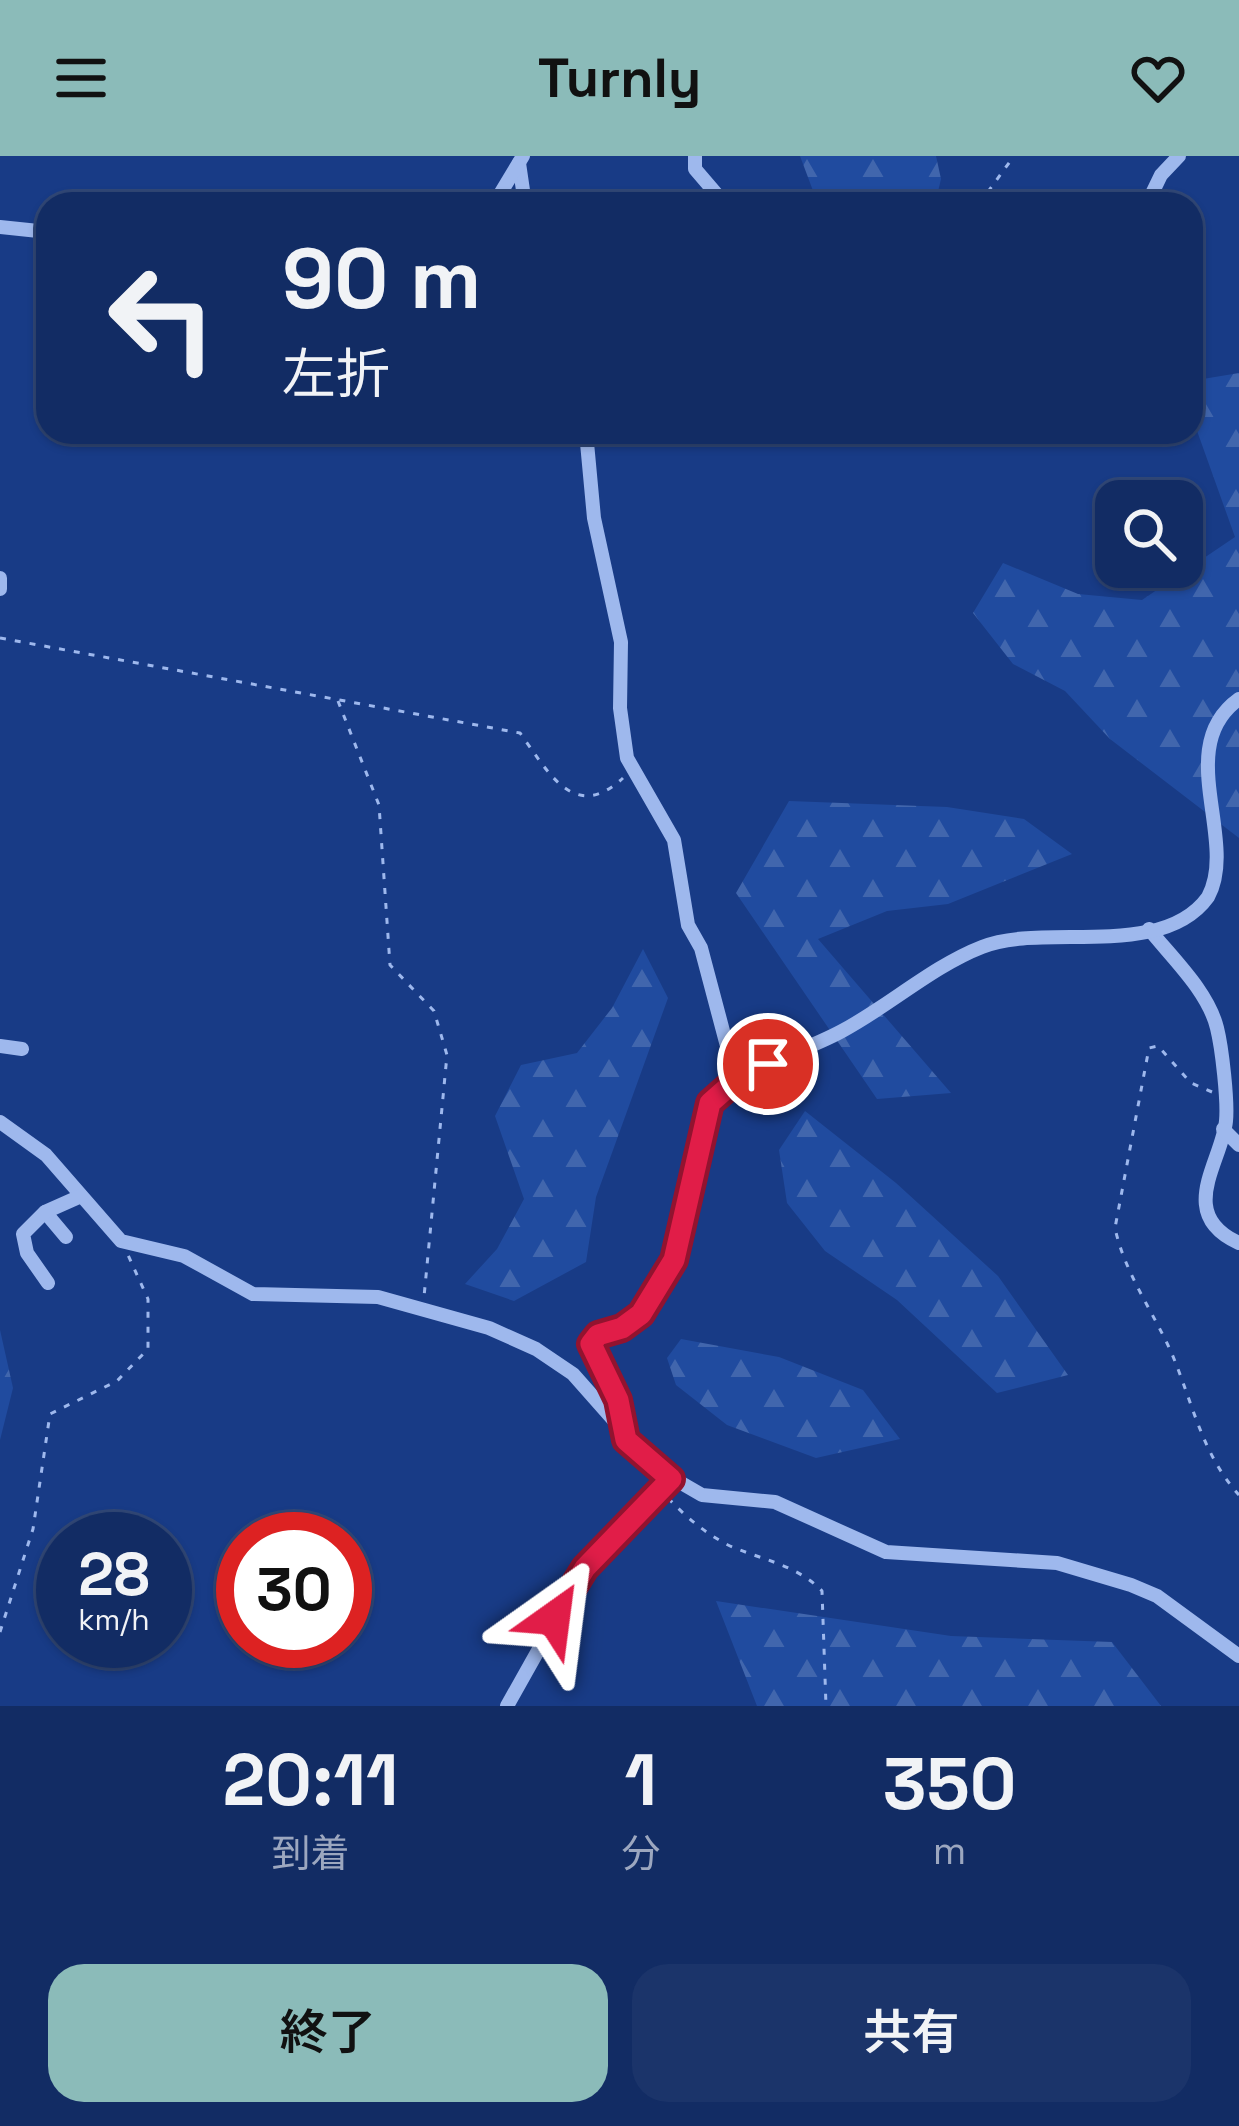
<!DOCTYPE html>
<html lang="ja">
<meta charset="utf-8">
<style>
:root{--surface:#122c64;--page:#1b346a;--text:#f1f3f6;--muted:#9ca7bf;--line:#314878;--accent:#8bbbb9}
body{margin:0;font-family:"Space Grotesk","Noto Sans JP",sans-serif;background:var(--page);color:var(--text);height:100vh;display:flex;flex-direction:column;font-size:45px;white-space:nowrap}
*{box-sizing:border-box;margin:0}
p{font-size:39px;color:var(--muted)}
.icon{flex:none;width:66px;height:66px;fill:none;stroke:currentColor;stroke-width:2;stroke-linecap:round;stroke-linejoin:round}
.map{position:relative;height:1550px;overflow:hidden}
.drawer{display:flex;flex-direction:column;background:var(--surface);flex:1}
.drawer>*{flex:none}
.banner{position:absolute;left:36px;top:36px;width:1167px;height:252px;border-radius:36px;box-shadow:0 3px 9px #0004,0 0 0 3px var(--line);background:#122c64;color:var(--text);overflow:hidden}
.controls{position:absolute;left:1095px;top:324px;display:grid;gap:24px}
.controls a{display:grid;place-items:center;width:108px;height:108px;border-radius:24px;background:var(--surface);box-shadow:0 3px 9px #0004,0 0 0 3px var(--line);font-size:60px}
.speed{position:absolute;left:36px;top:1356px;display:flex;gap:24px;font-size:60px;font-weight:700;text-align:center}
.speed>*{display:grid;place-content:center;width:156px;height:156px;border-radius:50%;background:var(--surface);box-shadow:0 3px 9px #0004,0 0 0 3px var(--line);line-height:1}
.speed small{font-size:30px;font-weight:400}
.speed .limit{border:18px solid #d22;background:#fff;color:#111}
.pin{position:absolute;display:grid;place-items:center;width:102px;height:102px;color:#fff;margin:-51px;border:6px solid #fff;border-radius:50%;box-shadow:0 3px 12px #0007}
.me{position:absolute;width:132px;margin:-66px;rotate:31deg;stroke-linejoin:round;filter:drop-shadow(0 0 9px #0008)}
.turn{display:flex;align-items:center;gap:42px;height:252px;padding:0 48px;font-size:54px}
.turn .icon{width:156px;height:156px;stroke-width:2.5}
.turn b{display:block;font-size:84px;line-height:102px}
.eta{display:flex;justify-content:space-evenly;align-items:center;height:204px;text-align:center}
.eta b{font-size:72px;font-weight:600;line-height:84px}
.action{display:flex;gap:24px;margin-top:auto;padding:24px 48px}
.action a{flex:1;height:138px;border-radius:36px;background:var(--accent);color:#111;font-size:48px;font-weight:600;line-height:138px;text-align:center}
.action a+a{background:var(--page);color:var(--text)}
header{display:flex;justify-content:space-between;align-items:center;height:156px;padding:0 48px;background:var(--accent);color:#111;font-size:54px;font-weight:600}
.map>svg:first-child{display:block}
.forest{fill:url(#forest-firs)}
.lines{fill:none;stroke-linecap:round;stroke-linejoin:round}
.path{stroke:#9eb8ed;stroke-width:3;stroke-dasharray:6 9;stroke-linecap:butt}
.minor{stroke:#9eb8ed;stroke-width:14}
.route-casing{stroke:#92132f;stroke-width:30}
.route{stroke:#e11d48;stroke-width:21}
</style>
<header><svg class="icon" aria-label="menu" viewBox="0 0 24 24"><path d="M4 6h16M4 12h16M4 18h16"/></svg>Turnly<svg class="icon" aria-label="heart" viewBox="0 0 24 24"><path d="M12 20l-8-8c-3-5 5-10 8-4 3-6 11-1 8 4z"/></svg></header>
<div class="map">
<svg width="1239" height="1550" viewBox="0 0 1239 1550">
<defs>
<pattern id="forest-firs" width="22" height="20" patternUnits="userSpaceOnUse" patternTransform="scale(3)"><rect width="22" height="20" fill="#204b9f"/><path d="M5 1l3.5 6h-7zM16 11l3.5 6h-7z" fill="#4166ad"/></pattern>
</defs>
<rect width="100%" height="100%" fill="#183b86"/>
<g class="forest">
<path d="M800,0h136l5,23 -6,25h-117z"/>
<path d="M1239,217v465l-129,-99 -45,-48 -52,-27 -40,-51 30,-50 75,31 64,6 93,-63 -44,-123v-33z"/>
<path d="M789,645l158,6 77,12 48,35 -124,50 -61,7 -69,28 133,154 -74,6 -141,-206z"/>
<path d="M643,793l25,49 -72,199 -10,65 -72,39 -49,-17 32,-35 27,-50 -29,-83 26,-51 56,-12 35,-45z"/>
<path d="M805,955l91,72 102,93 70,99 -71,18 -100,-93 -72,-49 -38,-48 -8,-53z"/>
<path d="M0,1174l13,58 -13,52z"/>
<path d="M681,1183l98,18 84,33 37,49 -84,19 -89,-33 -51,-40 -9,-27z"/>
<path d="M716,1445l235,35 161,6 49,64h-404z"/>
</g>
<g class="lines">
<g class="path">
<path d="M979,48l35,-48"/>
<path d="M0,482l520,95c29,40 54,90 103,45"/>
<path d="M338,545l41,104 11,160 44,46 13,44 -23,242"/>
<path d="M1212,936l-21,-9 -33,-37 -9,2 -34,180c10,46 38,83 57,126 21,50 30,100 67,141"/>
<path d="M668,1342c18,19 37,35 60,47 33,15 68,19 94,46l4,115"/>
<path d="M0,1476l33,-103 17,-115 67,-33 31,-32v-50l-20,-44"/>
</g>
<g class="minor">
<path d="M695,0v13l30,35"/>
<path d="M519,7l6,41"/>
<path d="M494,48l29,-48"/>
<path d="M1147,48l14,-29 18,-19"/>
<path d="M0,71l48,5"/>
<path d="M586,276l8,86 27,124 -1,66 7,50 47,82 14,85 13,23 35,132"/>
<path d="M0,422v11"/>
<path d="M1149,773c23,29 59,62 68,99 5,20 11,73 9,93 -4,41 -51,93 13,122"/>
<path d="M0,890l22,3"/>
<path d="M0,966l46,33 75,86 63,15 69,38 125,3 111,31 47,21 37,25 84,95 45,26 73,7 111,50 171,11 74,22 26,11 82,60"/>
<path d="M1223,973l16,16"/>
<path d="M45,1056l21,25"/>
<path d="M48,1127l-21,-30 -4,-19 22,-22 36,-16"/>
<path d="M625,1279l-7,-35 -27,-56c10,-12 18,-10 31,-16 26,-13 43,-47 54,-72 20,-48 7,-115 39,-157 12,-17 34,-26 52,-35 25,-11 51,-20 75,-33 47,-25 91,-65 140,-84 61,-25 180,14 226,-50 31,-57 -36,-150 31,-198"/>
<path d="M507,1550l78,-139 86,-88"/>
</g>
</g>
<g class="lines">
<defs>
<path id="route" d="M554,1462l31,-50 86,-89 -45,-39 -8,-40 -27,-56 7,-9 24,-7 19,-14 33,-54 36,-157 26,-23 32,-16"/>
</defs>
<use href="#route" class="route-casing"/>
<use href="#route" class="route"/>
</g>
</svg>
<div class="controls">
<a><svg class="icon" aria-label="search" viewBox="0 0 24 24"><circle cx="10" cy="10" r="6"/><path d="M15 15l6 6"/></svg></a>
</div>
<div class="speed"><div>28<small>km/h</small></div><div class="limit">30</div></div>
<div class="pin" style="left:768px;top:908px;background:#d93025"><svg class="icon" aria-label="arrive" viewBox="0 0 24 24"><path d="M6 21V4h12l-3 4 3 4H6"/></svg></div>
<svg class="me" style="left:554px;top:1462px" viewBox="-20 -20 40 40"><path d="M0-17L14 15 0 8-14 15z" fill="#e11d48" stroke="#fff" stroke-width="4"/></svg>
<div class="banner">
<div class="turn"><svg class="icon" aria-label="left" viewBox="0 0 24 24"><path d="M17 20v-9H6M10 6l-5 5 5 5"/></svg><div><b>90 m</b>左折</div></div>
</div>
</div>
<section class="drawer">
<div class="eta">
<div><b>20:11</b><p>到着</p></div>
<div><b>1</b><p>分</p></div>
<div><b>350</b><p>m</p></div>
</div>
<div class="action"><a>終了</a><a>共有</a></div>
</section>
